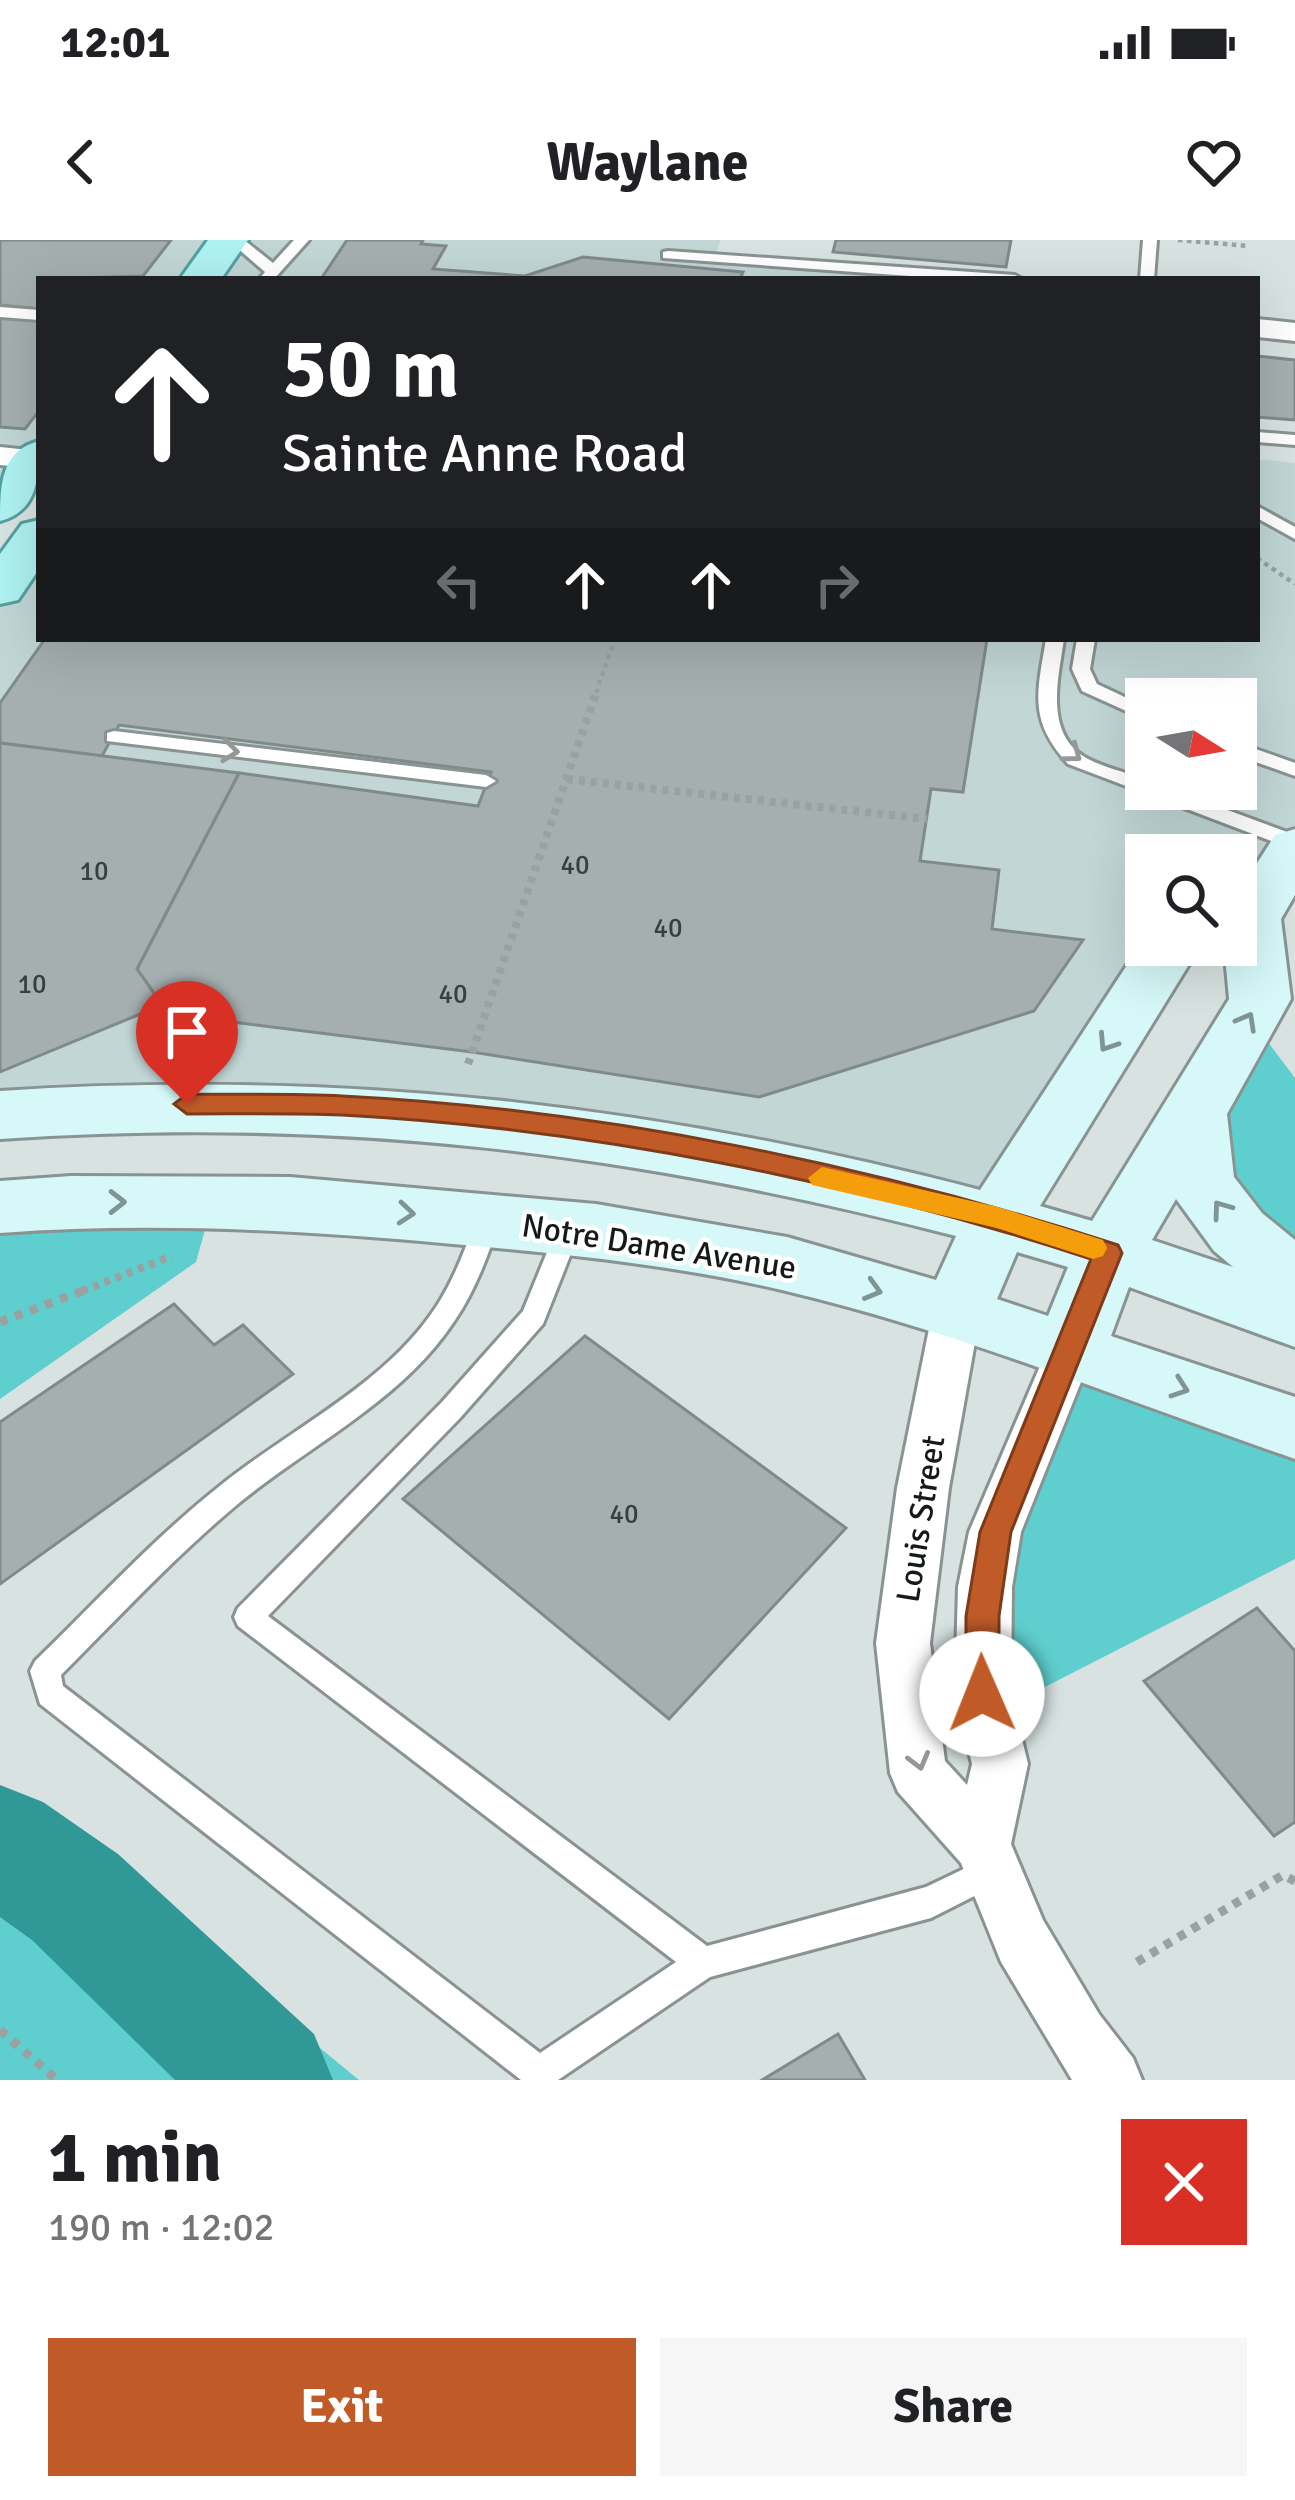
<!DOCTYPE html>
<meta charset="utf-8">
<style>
:root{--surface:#fff;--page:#f6f6f6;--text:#202124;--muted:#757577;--accent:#c05b28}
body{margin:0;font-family:Signika,sans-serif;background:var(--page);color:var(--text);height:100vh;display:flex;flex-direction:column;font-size:45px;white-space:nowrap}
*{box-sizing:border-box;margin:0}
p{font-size:39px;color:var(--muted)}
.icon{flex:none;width:66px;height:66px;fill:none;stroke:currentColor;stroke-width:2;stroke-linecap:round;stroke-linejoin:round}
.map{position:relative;height:1840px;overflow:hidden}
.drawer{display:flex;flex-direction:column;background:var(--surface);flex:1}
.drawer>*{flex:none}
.top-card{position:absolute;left:36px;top:36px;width:1224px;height:366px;border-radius:0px;box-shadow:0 12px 48px #0002;background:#202124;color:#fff;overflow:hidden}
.needle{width:78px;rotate:101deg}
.fabs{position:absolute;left:1125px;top:438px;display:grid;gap:24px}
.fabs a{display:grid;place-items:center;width:132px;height:132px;border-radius:0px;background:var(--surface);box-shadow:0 12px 48px #0002;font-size:60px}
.pin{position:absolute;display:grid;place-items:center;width:102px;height:102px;color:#fff;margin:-123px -51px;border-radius:50% 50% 50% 0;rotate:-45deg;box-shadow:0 0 12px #0007}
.pin .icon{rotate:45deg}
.me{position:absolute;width:132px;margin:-66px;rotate:359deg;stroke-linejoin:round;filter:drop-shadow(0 0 9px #0008)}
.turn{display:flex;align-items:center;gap:42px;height:252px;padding:0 48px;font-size:54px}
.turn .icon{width:156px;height:156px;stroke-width:2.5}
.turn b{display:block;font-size:84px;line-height:102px}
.lanes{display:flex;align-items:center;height:114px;padding:0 48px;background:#0003;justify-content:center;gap:60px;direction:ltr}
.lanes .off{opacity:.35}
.round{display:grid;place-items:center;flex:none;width:126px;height:126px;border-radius:0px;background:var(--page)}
.overview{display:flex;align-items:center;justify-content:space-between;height:204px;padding:0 48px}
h1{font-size:72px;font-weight:700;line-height:90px}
.primary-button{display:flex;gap:24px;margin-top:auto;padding:24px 48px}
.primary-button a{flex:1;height:138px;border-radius:0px;background:var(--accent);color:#fff;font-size:48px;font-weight:700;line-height:138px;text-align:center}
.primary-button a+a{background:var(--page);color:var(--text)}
.status{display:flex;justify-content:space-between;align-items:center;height:84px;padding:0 60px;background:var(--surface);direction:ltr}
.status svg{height:33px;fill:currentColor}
header{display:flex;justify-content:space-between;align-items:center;height:156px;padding:0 48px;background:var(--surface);font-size:54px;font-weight:700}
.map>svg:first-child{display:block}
.built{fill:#c2d6d6;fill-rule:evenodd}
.green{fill:#5ecfce}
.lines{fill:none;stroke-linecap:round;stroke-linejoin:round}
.river{fill:#319898;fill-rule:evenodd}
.building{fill:#a5afaf;stroke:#818a8a;stroke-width:3}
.service-casing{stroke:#899392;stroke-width:6}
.minor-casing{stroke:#899392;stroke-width:6}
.secondary-casing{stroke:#899392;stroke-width:6}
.primary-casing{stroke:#55a09f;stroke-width:6}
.path-far2{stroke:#99a2a1;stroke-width:4.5;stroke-dasharray:4.5 4.5;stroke-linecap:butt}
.path-far1{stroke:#99a2a1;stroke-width:8;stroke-dasharray:6 6;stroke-linecap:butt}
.path{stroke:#99a2a1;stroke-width:9;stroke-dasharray:8 8;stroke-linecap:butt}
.service{fill:#fff;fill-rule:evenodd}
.minor{fill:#fff;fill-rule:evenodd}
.secondary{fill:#d6f8f8;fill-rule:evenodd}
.primary{fill:#aef2f1;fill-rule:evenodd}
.oneway{stroke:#969897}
.oneway2{stroke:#7f9493}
.route{fill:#c05b28;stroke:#7d3b1a;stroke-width:3}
.slow{fill:#f59e0b}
.labels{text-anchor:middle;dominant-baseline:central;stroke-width:9;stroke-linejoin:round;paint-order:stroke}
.number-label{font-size:27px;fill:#393e3e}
.street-label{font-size:33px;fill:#151918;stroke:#fff}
</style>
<div class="status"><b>12:01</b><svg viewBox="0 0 49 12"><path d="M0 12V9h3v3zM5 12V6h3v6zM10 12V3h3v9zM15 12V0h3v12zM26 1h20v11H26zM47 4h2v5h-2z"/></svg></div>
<header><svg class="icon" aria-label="back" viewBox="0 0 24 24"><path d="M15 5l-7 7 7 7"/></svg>Waylane<svg class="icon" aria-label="heart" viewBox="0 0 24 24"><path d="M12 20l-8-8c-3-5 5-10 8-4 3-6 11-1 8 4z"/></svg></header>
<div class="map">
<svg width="1295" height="1840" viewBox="0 0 1295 1840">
<rect width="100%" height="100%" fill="#d7e2e1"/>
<g class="built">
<path d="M0,0h721l-8,19 291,20h-965v174l-39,52z"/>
<path d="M1257,219l38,4v382l-59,74v-64h-90v90l-151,268 -390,-84 -605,-21v-507l39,-55v93h1218zM1146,459h90v90h-90z"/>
</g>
<g class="green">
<path d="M1253,782l42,56v196l-90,-93z"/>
<path d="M212,965l-16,57 -196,137v-189z"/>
<path d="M1072,1117l223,74v128l-303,155 -3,-126z"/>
<path d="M0,1557l114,82 245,201h-359z"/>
</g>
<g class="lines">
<path class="river" d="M0,1545l43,17 75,52 196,180 19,46h-158l-143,-140 -32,-23z"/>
</g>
<g class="building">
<path d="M0,0h171l-28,36 -104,3v30l-39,-4z"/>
<path d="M347,0h76l-2,4 25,2 -13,23 92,7 58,-19 160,15 -3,7h-419z"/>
<path d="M836,0h175l-5,27 -173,-15z"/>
<path d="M0,77l39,3v91l-14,18 -25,-2z"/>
<path d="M1257,116l38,4v60l-38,-3z"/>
<path d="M45,399h942l-24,153 -32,-3 -11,72 79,9 -7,59 91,11 -49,71 -275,86 -287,-45 -303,-38 -32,-45 102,-196 239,33 13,-34 -372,-47 -17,31 -102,-13v-40z"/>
<path d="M0,503l239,30 -102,196 25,36 -162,67z"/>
<path d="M174,1064l40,41 29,-20 50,49 -293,210v-162z"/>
<path d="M585,1096l261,192 -177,191 -266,-220z"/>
<path d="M1257,1368l38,43v171l-21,14 -130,-155z"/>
<path d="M838,1794l27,46h-103z"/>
</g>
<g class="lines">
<defs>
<g id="service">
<path d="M228,0h16l29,23 21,-23h15l-35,39h-15l6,-7z"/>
<path d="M1143,0h14l-3,39h-14z"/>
<path d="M668,11l347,24 7,4h-71l-288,-21v-6z"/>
<path d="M0,67l39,3v10l-39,-3z"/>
<path d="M1257,192l38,3v10l-38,-3z"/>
<path d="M1257,266l38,21v12l-38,-21z"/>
<path d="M1046,399h18c-5,37 -20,91 19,117 17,11 44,16 63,24v9h25l124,46v15l-227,-86c-40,-44 -31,-71 -22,-125z"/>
<path d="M1077,399h18l-5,30 7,15 49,23v13l-64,-29 -10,-22z"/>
<path d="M114,491l372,44 10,6 -10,6 -379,-46v-8z"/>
<path d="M1236,502l59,21v13l-59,-21z"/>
<path d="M488,970l9,3 3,7c-12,35 -24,69 -45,100 -52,80 -144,124 -216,183 -64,53 -120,114 -178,172l2,11 477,367 136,-91 -438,-336 -4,-9 4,-9 204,-206 81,-91 34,-83 3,-7h18l3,7 -38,96 -83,94 -192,198 439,330 219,-59 67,-32 11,4 5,11 -5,11 -73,37 -221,59 -152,103h-37l-481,-376 -10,-33 5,-10c61,-59 119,-123 186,-176 72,-58 166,-101 217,-181 17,-27 27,-55 38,-84l3,-7z"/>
</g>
<g id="minor">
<path d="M1257,79l38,4v18l-38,-4z"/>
<path d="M0,207l39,4v18l-39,-4z"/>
<path d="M956,1055l17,5 7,14 -31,174 -19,155 15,118 22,24 5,-21 -17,-70 3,-107 11,-55 83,-194 17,-6 17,6 7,14 -72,180 -9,55 -1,107 17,70 -17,80 32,76 56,94 34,44 9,22h-70l-71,-118 -40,-99 -63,-71 -8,-19 -14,-130 21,-155 35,-174 7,-14z"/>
</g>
<path id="secondary" d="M1295,589v66l-14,24 10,80 -64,115 7,63 28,36 33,27v107l-166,-60 -18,49 184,61v62c-168,-58 -336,-127 -509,-168 -109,-26 -221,-37 -333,-47 -151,-14 -301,-22 -453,-11v-52l71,-5 219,1 306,27 191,33 149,43 20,-44c-327,-84 -619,-120 -956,-97v-48c338,-22 652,13 980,99l166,-254v9h55l-161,261 52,15 137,-222 -5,-54h12v-49l39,-61zM1176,959l38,52 19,16 -81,-27zM1017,1012l51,15 -20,49 -51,-17z"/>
<g id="primary">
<path d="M208,0h40l-27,39h-41z"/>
<path d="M39,201c0,34 0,70 -39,80 0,-34 0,-70 39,-80z"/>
<path d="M39,280v49l-21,31 -18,4v-50l22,-30z"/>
</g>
</defs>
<use href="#service" class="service-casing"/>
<use href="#minor" class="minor-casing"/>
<use href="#secondary" class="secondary-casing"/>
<use href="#primary" class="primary-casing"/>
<g class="path-far2">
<path d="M1178,0l71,6"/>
<path d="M1257,318l38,26"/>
<path d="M596,453l19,-54"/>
</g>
<g class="path-far1">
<path d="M567,539l360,40"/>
<path d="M468,824l129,-374"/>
<path d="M82,1051l90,-35"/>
</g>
<g class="path">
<path d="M0,1082l90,-34"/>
<path d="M1137,1722l146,-87 12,6"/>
<path d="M0,1790l57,50"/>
</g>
<use href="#service" class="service"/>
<use href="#minor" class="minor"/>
<use href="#secondary" class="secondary"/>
<use href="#primary" class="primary"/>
</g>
<defs><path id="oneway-chevron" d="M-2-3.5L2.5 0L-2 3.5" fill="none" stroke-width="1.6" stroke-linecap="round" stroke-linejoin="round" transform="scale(3)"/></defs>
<g class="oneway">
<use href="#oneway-chevron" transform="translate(230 511) rotate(7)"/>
<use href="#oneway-chevron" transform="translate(1073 514) rotate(37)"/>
<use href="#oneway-chevron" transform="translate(919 1521) rotate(75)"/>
</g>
<g class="oneway2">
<use href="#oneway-chevron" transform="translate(1247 781) rotate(-61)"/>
<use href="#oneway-chevron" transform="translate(1107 803) rotate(123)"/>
<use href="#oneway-chevron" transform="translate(117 962)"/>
<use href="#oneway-chevron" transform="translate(1221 969) rotate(-126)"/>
<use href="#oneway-chevron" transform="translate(406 973) rotate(5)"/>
<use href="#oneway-chevron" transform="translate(873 1050) rotate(16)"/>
<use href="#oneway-chevron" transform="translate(1180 1148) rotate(19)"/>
</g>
<path class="route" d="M187,854c52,1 104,-1 155,2 259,13 530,69 776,149l4,8 -111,279 -12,84v78l-5,11 -12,4 -11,-4 -5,-11v-78l14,-84 111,-273c-234,-77 -503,-131 -749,-144 -51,-2 -103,-1 -155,-1l-13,-10z"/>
<path class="slow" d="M822,927l176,40 105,33 4,8 -4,8 -10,3 -96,-31 -185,-43 -4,-7z"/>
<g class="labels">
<g class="number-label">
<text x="575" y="625">40</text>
<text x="94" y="631">10</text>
<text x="668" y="688">40</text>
<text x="32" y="744">10</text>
<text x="453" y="754">40</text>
<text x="624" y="1274">40</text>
</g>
<g class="street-label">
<text transform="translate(659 1007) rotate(9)">Notre Dame Avenue</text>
<text transform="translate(921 1279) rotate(-81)">Louis Street</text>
</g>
</g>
</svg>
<div class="fabs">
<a><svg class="needle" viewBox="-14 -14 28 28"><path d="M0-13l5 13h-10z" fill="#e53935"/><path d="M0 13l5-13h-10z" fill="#757577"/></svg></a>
<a><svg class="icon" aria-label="search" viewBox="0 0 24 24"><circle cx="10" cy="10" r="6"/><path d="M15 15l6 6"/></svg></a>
</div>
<div class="pin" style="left:187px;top:864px;background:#d93025"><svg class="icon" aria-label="arrive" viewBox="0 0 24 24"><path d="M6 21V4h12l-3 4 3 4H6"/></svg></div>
<svg class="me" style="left:982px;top:1454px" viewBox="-20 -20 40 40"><circle r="19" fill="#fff"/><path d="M0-13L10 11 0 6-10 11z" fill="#c05b28"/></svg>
<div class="top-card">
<div class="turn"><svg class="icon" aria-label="ahead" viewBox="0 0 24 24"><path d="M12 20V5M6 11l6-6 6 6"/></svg><div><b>50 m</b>Sainte Anne Road</div></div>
<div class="lanes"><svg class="icon off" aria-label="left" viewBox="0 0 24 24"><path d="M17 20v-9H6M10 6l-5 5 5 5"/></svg><svg class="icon" aria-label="ahead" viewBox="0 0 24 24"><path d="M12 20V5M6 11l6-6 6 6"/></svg><svg class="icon" aria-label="ahead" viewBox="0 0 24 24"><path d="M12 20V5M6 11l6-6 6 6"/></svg><svg class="icon off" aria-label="right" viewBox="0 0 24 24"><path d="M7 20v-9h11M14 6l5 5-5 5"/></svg></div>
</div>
</div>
<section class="drawer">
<div class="overview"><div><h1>1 min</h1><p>190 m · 12:02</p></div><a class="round" style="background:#d93025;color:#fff"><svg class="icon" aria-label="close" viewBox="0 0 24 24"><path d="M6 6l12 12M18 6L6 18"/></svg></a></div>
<div class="primary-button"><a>Exit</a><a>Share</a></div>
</section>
